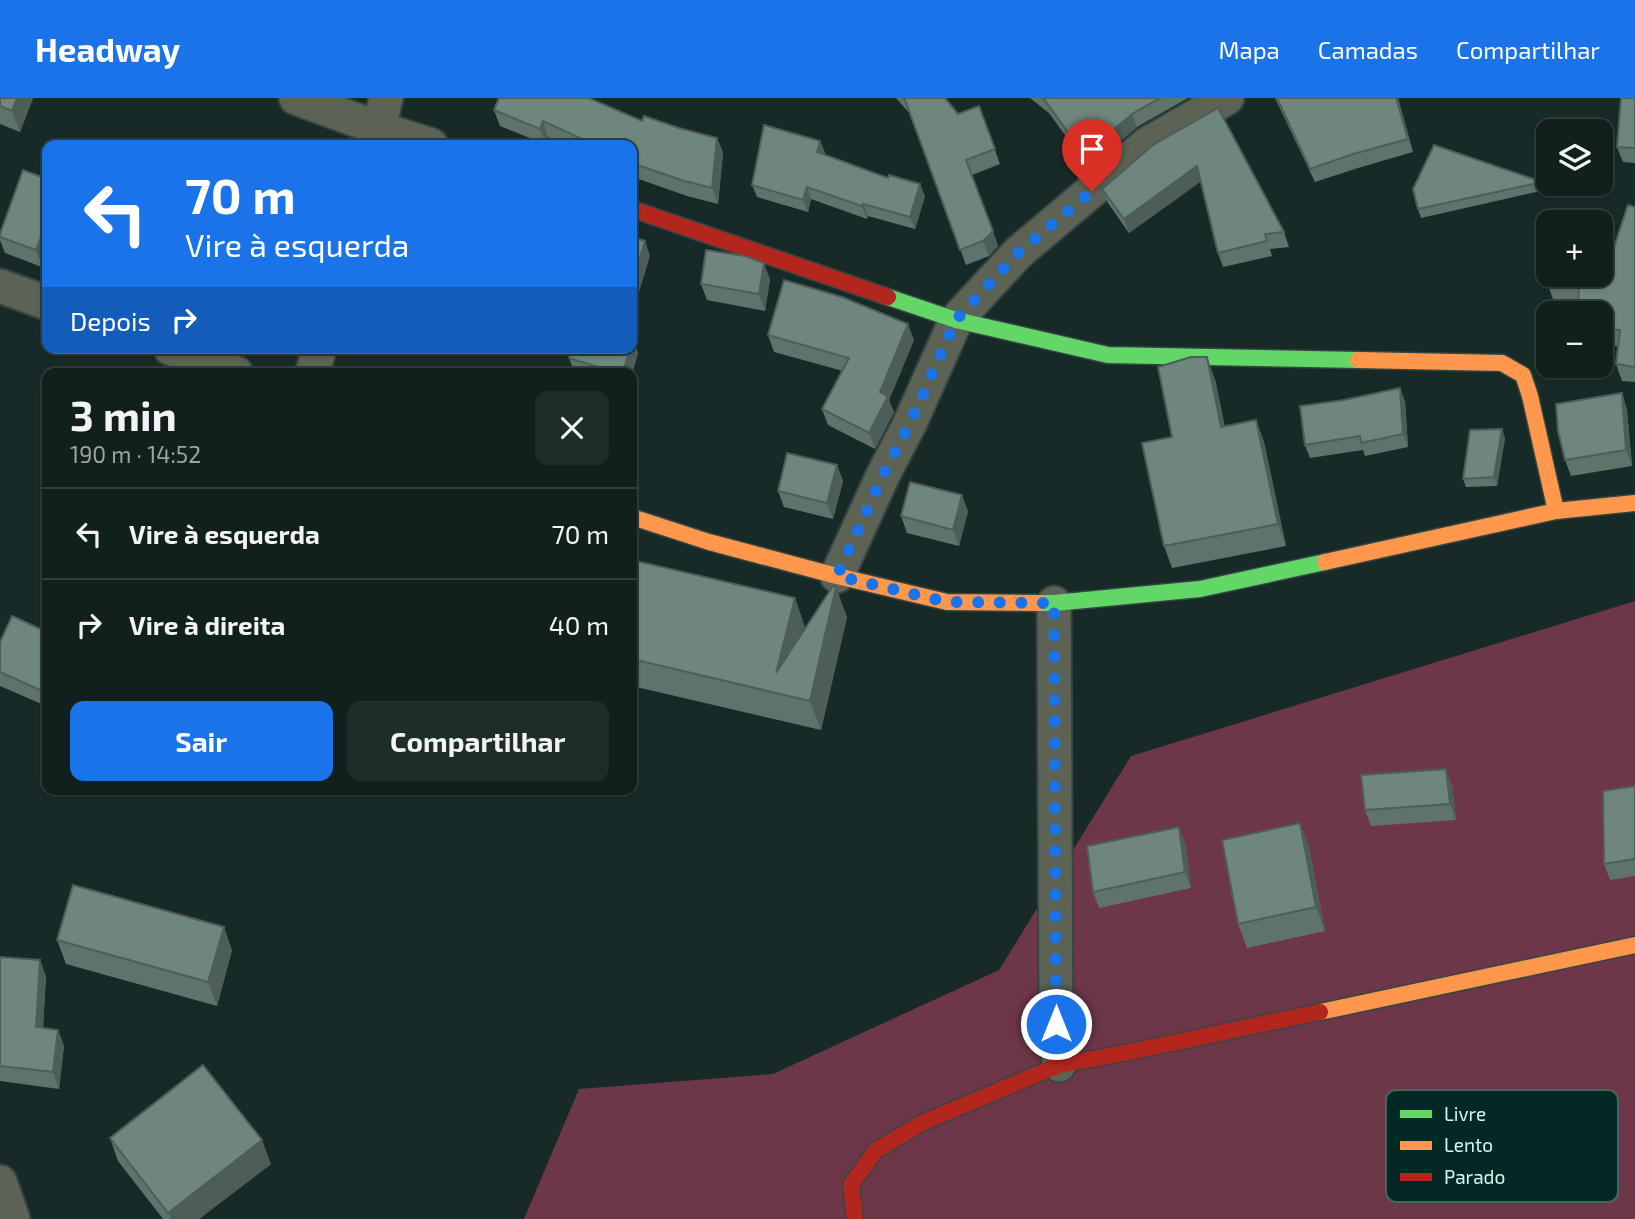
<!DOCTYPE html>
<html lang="pt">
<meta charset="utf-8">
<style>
:root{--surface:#12201d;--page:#1f2d2a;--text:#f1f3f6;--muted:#9ca3a4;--line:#313e3b;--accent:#1a73e8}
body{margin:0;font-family:"Exo 2",sans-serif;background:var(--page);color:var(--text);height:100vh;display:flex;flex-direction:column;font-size:26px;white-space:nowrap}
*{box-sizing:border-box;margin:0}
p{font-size:23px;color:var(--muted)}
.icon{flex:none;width:38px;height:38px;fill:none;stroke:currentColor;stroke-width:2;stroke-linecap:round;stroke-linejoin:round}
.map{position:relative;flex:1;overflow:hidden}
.details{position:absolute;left:42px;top:270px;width:595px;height:427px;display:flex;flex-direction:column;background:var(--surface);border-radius:14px;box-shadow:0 2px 5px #0004,0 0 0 2px var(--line)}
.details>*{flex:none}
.guide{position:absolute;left:42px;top:42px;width:595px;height:214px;border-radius:14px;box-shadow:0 2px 5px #0004,0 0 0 2px var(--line);background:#1a73e8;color:#fff;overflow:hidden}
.tools{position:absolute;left:1536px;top:21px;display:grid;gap:14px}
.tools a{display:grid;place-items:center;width:77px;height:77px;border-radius:14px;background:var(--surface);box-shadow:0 2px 5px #0004,0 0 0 2px var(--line);font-size:35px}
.pin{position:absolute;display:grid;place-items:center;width:60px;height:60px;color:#fff;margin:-72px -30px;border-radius:50% 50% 50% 0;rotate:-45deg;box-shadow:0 0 7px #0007}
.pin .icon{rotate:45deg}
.me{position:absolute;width:77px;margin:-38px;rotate:0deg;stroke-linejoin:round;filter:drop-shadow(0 0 5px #0008)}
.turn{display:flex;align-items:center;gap:24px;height:147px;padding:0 28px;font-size:32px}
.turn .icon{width:91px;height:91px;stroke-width:2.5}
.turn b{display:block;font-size:49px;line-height:60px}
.then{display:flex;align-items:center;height:66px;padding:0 28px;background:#0003;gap:14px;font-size:26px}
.round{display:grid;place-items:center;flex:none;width:74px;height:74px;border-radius:14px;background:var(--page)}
.headline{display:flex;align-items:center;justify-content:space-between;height:119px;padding:0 28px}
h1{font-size:42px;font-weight:700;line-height:52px}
.cta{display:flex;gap:14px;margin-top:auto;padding:14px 28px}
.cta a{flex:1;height:80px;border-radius:14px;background:var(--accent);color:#fff;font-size:28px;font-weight:700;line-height:80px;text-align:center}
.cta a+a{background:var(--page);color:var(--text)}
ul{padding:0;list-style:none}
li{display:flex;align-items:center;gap:21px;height:91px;padding:0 28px;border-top:2px solid var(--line)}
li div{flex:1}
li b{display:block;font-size:26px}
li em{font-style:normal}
header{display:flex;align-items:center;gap:42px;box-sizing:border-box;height:98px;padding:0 35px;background:var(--accent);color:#fff}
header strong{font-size:33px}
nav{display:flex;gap:38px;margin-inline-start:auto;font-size:24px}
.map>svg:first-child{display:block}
.green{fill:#6e3749}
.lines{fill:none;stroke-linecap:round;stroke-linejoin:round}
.street-casing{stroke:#334643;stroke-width:37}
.fast-casing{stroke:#334643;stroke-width:19}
.slow-casing{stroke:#334643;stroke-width:19}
.jam-casing{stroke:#334643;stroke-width:19}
.street{stroke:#5c6254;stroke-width:33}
.fast{stroke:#63d668;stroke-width:16}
.slow{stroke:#ff974d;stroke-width:16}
.jam{stroke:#b3261e;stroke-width:16}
.wall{fill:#5f736c}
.shaded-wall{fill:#4d5e58}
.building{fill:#6e867d;stroke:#4d5e58;stroke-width:2}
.route{stroke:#1a73e8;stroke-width:12;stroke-dasharray:0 21.6}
.key{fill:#042823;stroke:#406761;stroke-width:2}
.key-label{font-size:19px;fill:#cbfbf2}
</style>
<header>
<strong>Headway</strong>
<nav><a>Mapa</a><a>Camadas</a><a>Compartilhar</a></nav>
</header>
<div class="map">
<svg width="1635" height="1121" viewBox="0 0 1635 1121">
<rect width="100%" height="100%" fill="#182a27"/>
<path class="green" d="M1635,503v618h-1111l55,-130 194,-15 226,-104 132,-214z"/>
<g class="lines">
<defs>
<g id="street">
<path d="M296,0l82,30 53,17"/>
<path d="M375,47l11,-47"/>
<path d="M0,188l47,17"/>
<path d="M170,250l66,25"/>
<path d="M312,275l8,-25"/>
<path d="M837,478l46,-101 27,-52 46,-103 62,-67 129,-109 80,-46"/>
<path d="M1054,505l2,421 3,41"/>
<path d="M0,1084l13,37"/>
</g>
<g id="fast">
<path d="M888,199l68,23 152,35 250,5"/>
<path d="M1039,505h15l146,-14 125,-27"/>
</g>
<g id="slow">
<path d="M1358,262l144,3 21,12 7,21 26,115"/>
<path d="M632,419l77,25 128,34 110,26 92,1"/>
<path d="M1325,464l231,-51 79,-8"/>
<path d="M1320,914l315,-67"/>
</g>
<g id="jam">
<path d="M632,111l256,88"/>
<path d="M855,1121l-4,-34 24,-34 49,-29 135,-57 60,-11 201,-42"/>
</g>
</defs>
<use href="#street" class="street-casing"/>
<use href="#fast" class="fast-casing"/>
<use href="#slow" class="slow-casing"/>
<use href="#jam" class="jam-casing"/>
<use href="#street" class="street"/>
<use href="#fast" class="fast"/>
<use href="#slow" class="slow"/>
<use href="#jam" class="jam"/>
</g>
<g class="wall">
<path d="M0,0h33l-13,34 -20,-8z"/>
<path d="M896,0h49l13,16 21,-8 21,58 -28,11 26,71 -9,10 -23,9 -55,-150z"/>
<path d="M1030,0h158l-51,29 -48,41 -40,-55z"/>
<path d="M1275,0h123l15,54 -55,16 -43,14z"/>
<path d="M1635,0v65l-12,-1 -6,-15z"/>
<path d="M494,12l148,11 37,7 38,10 6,15 -5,51 -31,-8 -54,-19 -1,-2v-30h-65l-19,-8 -3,7 -45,-18z"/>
<path d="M820,43l5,12 -1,2 64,23 37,18 -10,33 -47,-13 -1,3 -56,-20 -3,13 -51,-15 -5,-12z"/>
<path d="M1153,47l131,87 5,15 -19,2 2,7 -49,11 -5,-14 -17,-72 -72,52 -21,-30 -6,-14z"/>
<path d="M47,81v73l-5,15 -37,-14 -5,-13v-6z"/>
<path d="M1542,84l3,8 -124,28 -3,-9z"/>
<path d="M1635,109v175l-13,-1 -6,-17 2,-18 -17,-1v-32l-23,-10 -25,-4 -6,-16 65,-30z"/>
<path d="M770,181l-5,32 -58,-11 -6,-16z"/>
<path d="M768,237l146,5 -25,60 5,12 -19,37 -47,-24 -6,-16 21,-38 -69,-19z"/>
<path d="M633,240l5,15 -6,20h-57l-6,-15z"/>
<path d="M1215,281l10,48 31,-7 8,22 22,104 -114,22 -8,-22z"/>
<path d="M1622,295l5,17 5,56 -61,10 -6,-16z"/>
<path d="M1405,303l3,46 -43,9 -2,-6 -53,8 -5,-13z"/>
<path d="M1505,340l-8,48 -31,1 -3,-8z"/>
<path d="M837,367l6,16 -10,38 -49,-12 -6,-16z"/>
<path d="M968,413l-9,35 -52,-13 -6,-17z"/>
<path d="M632,462l163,38 10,30 42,-11 -26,113 -189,-44z"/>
<path d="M47,534v72l-1,2 -46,-20v-44z"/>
<path d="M1452,687l4,35 -85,6 -6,-16z"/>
<path d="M1635,688v90l-25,4 -6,-16z"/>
<path d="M1300,725l9,24 16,84 -78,17 -9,-24z"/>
<path d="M1185,745l6,45 -92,20 -6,-16z"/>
<path d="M57,842l175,10 -15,56 -151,-42z"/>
<path d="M0,859l46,19 -3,52 15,2 6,16 -5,43 -59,-8z"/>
<path d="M110,1040l161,26 -72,55h-36l-45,-58z"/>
</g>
<g class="shaded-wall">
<path d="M17,0h16l-13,34 -8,-21z"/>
<path d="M1396,0h2l15,54 -5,-13z"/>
<path d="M1132,16l5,13 -48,41 -5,-14z"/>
<path d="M543,23l5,16 -3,7 -5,-15z"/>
<path d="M717,40l6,15 -5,51 -6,-16z"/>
<path d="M820,43l5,12 -4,11 -4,-12z"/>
<path d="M1197,68l6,14 -74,53 -5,-14z"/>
<path d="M920,86l5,12 -10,33 -5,-12z"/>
<path d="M807,89l4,12 -3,13 -5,-12z"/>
<path d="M863,106l5,12 -1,3 -5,-13z"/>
<path d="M47,122v32l-5,15 -6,-17z"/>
<path d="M993,133l5,15 -9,10 -6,-15z"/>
<path d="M645,143l5,15 -18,59v-32z"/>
<path d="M764,165l6,16 -5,32 -6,-17z"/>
<path d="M908,226l6,16 -25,60 5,12 -19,37 -6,-16 11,-41z"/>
<path d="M633,240l5,15 -6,22v-2h-9l7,-25h2z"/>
<path d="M1207,259l8,22 14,70 -8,-22z"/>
<path d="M1400,290l5,13 3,46 -5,-13z"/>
<path d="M1622,295l5,17 5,56 -6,-16z"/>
<path d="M1256,322l8,22 22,104 -8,-22z"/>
<path d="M1502,331l3,9 -8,48 -3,-9z"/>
<path d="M837,367l6,16 -10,38 -6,-16z"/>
<path d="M962,397l6,16 -9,35 -6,-16z"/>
<path d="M836,489l11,30 -26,113 -11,-29z"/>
<path d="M795,500l10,30 -29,45z"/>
<path d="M47,576v30l-1,2 -6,-16z"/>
<path d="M1446,671l6,16 4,35 -6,-16z"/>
<path d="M1300,725l9,24 16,84 -9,-24z"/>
<path d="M1179,729l6,16 6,45 -6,-16z"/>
<path d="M224,829l8,23 -15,56 -9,-24z"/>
<path d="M40,862l6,16 -4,68 -6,-17z"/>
<path d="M58,932l6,16 -5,43 -6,-17z"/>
<path d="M262,1042l9,24 -72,55h-28l-3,-6z"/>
</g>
<g class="building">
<path d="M0,0h17l-5,13 -12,-5z"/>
<path d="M499,0h90l53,23 2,-5 35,12 38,10 -5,50 -31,-8 -49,-17v-18h-37l-52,-24 -3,8 -46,-19z"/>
<path d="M903,0h42l13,16 21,-8 16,43 -29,11 27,71 -10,10 -23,9 -55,-150z"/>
<path d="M1043,0h117l-28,16 -48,40z"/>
<path d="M1277,0h119l12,41 -55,15 -43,15z"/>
<path d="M1621,0h14v50l-18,-1z"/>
<path d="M1218,10l66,124 -19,2 2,7 -49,12 -21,-87 -73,53 -22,-30 51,-44z"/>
<path d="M764,27l56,16 -3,11 71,26 1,-3 31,9 -10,33 -47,-13 -1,2 -55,-19 -4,13 -51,-15z"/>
<path d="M1434,47l108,37 -124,27 -5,-20z"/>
<path d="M23,72l24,9v41l-11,30 -36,-13v-3z"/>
<path d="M1628,107l7,2v160l-19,-3 4,-34 -19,-1v-16h-24l2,-25 -32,-5 -3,-41h5v33h52v-24l11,2z"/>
<path d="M632,139l13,4 -13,42z"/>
<path d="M706,152l39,6 19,7 -5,31 -58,-10z"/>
<path d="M784,182l58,17 66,27 -28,68 8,4 -19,37 -47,-24 27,-51 -81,-23z"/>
<path d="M572,250h58l-7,25h-5l-49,-15z"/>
<path d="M1191,259h16l14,70 35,-7 22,104 -114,22 -22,-103 30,-6 -14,-70z"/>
<path d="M1400,290l3,46 -42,9 -1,-7 -55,9 -5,-39 44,-6z"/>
<path d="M1622,295l4,57 -61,10 -7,-29 -2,-27z"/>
<path d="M1502,331l-8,48 -31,2 7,-49z"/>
<path d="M787,355l50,12 -10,38 -49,-12z"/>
<path d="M910,384l52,13 -9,35 -52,-14z"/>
<path d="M632,462l163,38 -19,75 57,-87 3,1 -26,114 -178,-42z"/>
<path d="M12,518l35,16v42l-7,16 -40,-18v-30z"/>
<path d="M1446,671l4,35 -85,6 -4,-35z"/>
<path d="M1635,688v73l-31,5 -1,-73z"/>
<path d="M1300,725l16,84 -78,17 -16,-84z"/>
<path d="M1179,729l6,45 -92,20 -6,-46z"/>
<path d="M73,787l151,42 -16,55 -151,-42z"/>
<path d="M0,859l40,3 -4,67 22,3 -5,42 -53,-6z"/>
<path d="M203,967l59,75 -94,73 -58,-75z"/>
</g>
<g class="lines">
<path class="route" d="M1056,926l-2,-421 -107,-1 -110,-26 46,-101 27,-52 46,-103 62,-67 74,-62"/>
</g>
<rect x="1386" y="992" width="232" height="112" rx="10" class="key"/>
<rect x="1400" y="1012" width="32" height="8" fill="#63d668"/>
<rect x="1400" y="1043" width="32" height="9" fill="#ff974d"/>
<rect x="1400" y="1075" width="32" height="8" fill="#b3261e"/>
<g class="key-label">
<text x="1444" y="1023">Livre</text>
<text x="1444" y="1054">Lento</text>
<text x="1444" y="1086">Parado</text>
</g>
</svg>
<div class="tools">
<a><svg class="icon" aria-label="layers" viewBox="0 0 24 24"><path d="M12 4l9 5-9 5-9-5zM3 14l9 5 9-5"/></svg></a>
<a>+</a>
<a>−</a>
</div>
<div class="pin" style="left:1092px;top:93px;background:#d93025"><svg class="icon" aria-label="arrive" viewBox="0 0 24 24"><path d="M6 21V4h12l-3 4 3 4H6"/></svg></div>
<svg class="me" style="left:1056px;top:926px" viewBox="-20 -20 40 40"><circle r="17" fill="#1a73e8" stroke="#fff" stroke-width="3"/><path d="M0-11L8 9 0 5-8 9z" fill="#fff"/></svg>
<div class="guide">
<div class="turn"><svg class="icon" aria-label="left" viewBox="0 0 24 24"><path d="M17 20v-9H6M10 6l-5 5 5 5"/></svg><div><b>70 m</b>Vire à esquerda</div></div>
<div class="then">Depois<svg class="icon" aria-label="right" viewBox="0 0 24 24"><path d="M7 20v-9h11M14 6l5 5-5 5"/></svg></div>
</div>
<section class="details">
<div class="headline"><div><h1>3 min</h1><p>190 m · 14:52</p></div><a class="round"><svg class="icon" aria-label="close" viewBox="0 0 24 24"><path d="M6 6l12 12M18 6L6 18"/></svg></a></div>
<ul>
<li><svg class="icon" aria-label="left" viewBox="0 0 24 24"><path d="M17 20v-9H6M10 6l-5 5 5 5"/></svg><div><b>Vire à esquerda</b></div><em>70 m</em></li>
<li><svg class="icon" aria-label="right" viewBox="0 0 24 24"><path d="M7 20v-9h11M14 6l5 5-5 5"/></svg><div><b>Vire à direita</b></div><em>40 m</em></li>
</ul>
<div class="cta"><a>Sair</a><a>Compartilhar</a></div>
</section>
</div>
